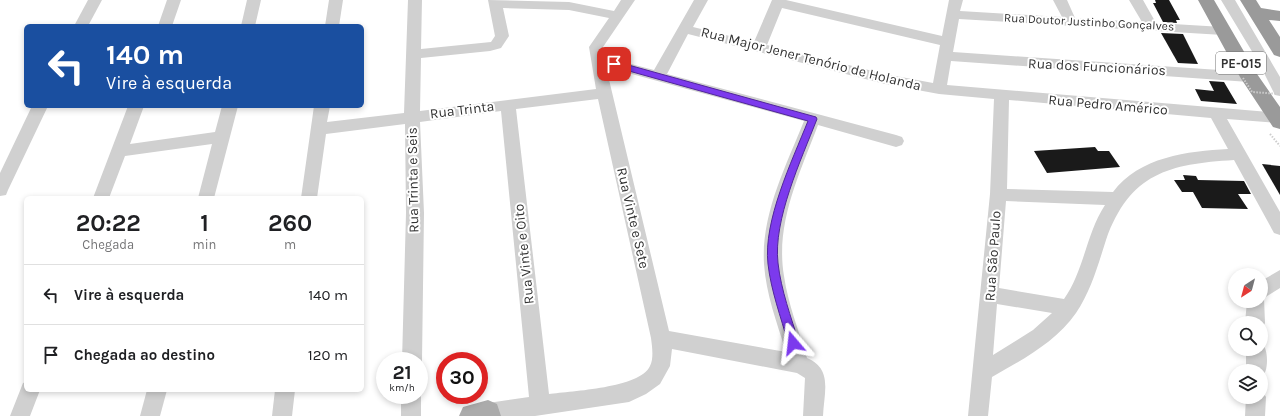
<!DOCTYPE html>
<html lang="pt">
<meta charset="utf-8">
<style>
:root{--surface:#fff;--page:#f2f2f2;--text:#202124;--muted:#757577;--line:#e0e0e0}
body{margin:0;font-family:Karla,sans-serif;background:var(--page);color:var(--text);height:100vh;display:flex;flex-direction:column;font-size:15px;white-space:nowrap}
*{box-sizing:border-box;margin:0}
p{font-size:13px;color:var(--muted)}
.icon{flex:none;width:22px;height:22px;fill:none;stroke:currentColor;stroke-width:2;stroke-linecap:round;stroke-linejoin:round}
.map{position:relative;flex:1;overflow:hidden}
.sheet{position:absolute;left:24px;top:196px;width:340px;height:196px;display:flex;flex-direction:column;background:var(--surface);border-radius:6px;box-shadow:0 2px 6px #0003}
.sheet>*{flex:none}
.top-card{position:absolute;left:24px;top:24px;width:340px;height:84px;border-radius:6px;box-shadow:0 2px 6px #0003;background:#1a4fa0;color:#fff;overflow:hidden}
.needle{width:26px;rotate:216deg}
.controls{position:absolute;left:1228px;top:268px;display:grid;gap:8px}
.controls a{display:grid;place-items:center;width:40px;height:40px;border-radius:50%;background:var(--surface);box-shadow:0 2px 6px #0003;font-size:20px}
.speed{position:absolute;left:376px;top:352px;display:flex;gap:8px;font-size:20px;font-weight:700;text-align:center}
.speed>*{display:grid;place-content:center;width:52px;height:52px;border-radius:50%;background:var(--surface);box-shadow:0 2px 6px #0003;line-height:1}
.speed small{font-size:10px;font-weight:400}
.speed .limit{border:6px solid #d22;background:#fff;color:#111}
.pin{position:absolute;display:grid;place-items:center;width:34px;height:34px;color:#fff;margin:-17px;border-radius:8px;box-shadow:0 2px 6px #0006}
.me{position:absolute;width:44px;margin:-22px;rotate:343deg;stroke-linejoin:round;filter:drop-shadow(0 0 3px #0008)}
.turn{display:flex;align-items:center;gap:14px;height:84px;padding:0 16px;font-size:18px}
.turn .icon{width:52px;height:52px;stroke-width:2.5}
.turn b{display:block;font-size:28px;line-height:34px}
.eta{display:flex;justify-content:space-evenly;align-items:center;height:68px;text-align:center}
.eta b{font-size:24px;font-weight:700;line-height:28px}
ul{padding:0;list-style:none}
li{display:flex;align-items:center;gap:12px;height:60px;padding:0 16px;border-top:1px solid var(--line)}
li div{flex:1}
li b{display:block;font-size:15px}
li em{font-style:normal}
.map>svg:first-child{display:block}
.building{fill:#1a1a1a}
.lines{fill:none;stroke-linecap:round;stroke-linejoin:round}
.path{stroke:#cdcdcd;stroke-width:2;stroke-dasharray:1.5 1.5;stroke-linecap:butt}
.minor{fill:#d0d0d0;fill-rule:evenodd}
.major{fill:#ababab;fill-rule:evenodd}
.highway{fill:#9a9a9a;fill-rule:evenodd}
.path-bridge{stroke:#cdcdcd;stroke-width:2;stroke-dasharray:1.5 1.5;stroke-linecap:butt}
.route{fill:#7c3aed;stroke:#51269a}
.labels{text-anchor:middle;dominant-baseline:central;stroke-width:4;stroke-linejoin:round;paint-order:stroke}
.far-street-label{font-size:12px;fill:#333;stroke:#fff}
.shield{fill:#fff;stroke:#707070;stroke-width:1}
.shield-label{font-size:13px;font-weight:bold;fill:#333}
.street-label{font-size:14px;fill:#333;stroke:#fff}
</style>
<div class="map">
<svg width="1280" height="416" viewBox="0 0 1280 416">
<rect width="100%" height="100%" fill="#fff"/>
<g class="building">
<path d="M1155,0h14l11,20h-4l1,3 -14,-1 -10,-19h3z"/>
<path d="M1161,33l22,1 15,30 -20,-1z"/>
<path d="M1209,81l15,1 13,22 -36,-3 -6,-12 19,2z"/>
<path d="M1095,147l3,4h11l11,16 -73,6 -13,-22z"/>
<path d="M1262,164l18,2v29z"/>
<path d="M1183,175l13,1 2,4 46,1 7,13h-13l10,15 -46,-1 -9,-16h-11l-8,-12h11z"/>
</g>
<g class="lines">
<path class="path" d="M1270,134l10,12"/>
<g class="minor">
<path d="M88,0h14l-14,26h-14z"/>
<path d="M167,0h14l-9,26h-14z"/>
<path d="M247,0h14l-6,26h-14z"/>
<path d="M329,0h14l-4,26h-14z"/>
<path d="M408,0h14l-1,49 70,-7 4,-6 -7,-36 81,2 45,9 7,-11h14l-32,47 1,10 50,13 40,-70h14l-15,27 61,15 18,-42h14l156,36 7,-36h14l-3,11 102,6 -9,-17h14l8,18 67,4 -13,-22h14l13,23 67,4 5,1 2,3 -2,3 -5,1 -264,-16 -6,33 296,20 5,2 2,3 -2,3 -5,2 -298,-21 -4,24 333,28v10h-3l-50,-4 53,93v23l-6,-2 -40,-73c-65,4 -104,13 -128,80 -8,25 -15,51 -30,73 -20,29 -54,47 -84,64l-4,39h-20l22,-222 4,-95 -55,-5 -54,-10 -197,-50 -21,40 229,61 6,2 2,4 -2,4 -6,2 -78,-22c-18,48 -43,98 -34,151 4,28 15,55 23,82 26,11 17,34 16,58h-20l2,-38 -8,-5 -125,-24 -2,17 -10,18 -14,10 -17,8 -94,14h-56l-1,-3 3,-7 7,-3 41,-6 -28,-286 -81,11 4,91 -2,148 -3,7v-7h-17l4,-148 -1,-89 -79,10 -9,64h-16l13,-92h16l-3,16 77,-9zM503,8l66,2 40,8 -20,29 7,42 -176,22 1,-53 69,-7 11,-3 8,-12zM782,8l158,37 -7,38 -48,-9 -118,-29zM606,67l198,54c-18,45 -43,93 -40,143 2,30 13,59 22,88l-117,-21zM598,99l53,239c1,8 3,20 -1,28 -10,22 -78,25 -101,28l-33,-285zM1009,100l202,18 17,31c-40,2 -89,8 -115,43l-106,-3zM1006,201l99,4c-19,29 -21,66 -41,94l-65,-11zM997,304l55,9 -19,17 -40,25z"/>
<path d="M1221,0h14l45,77v19l-5,-1 -16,-32z"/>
<path d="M32,106h16l-40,84 -2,5 -6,1v-23z"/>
<path d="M128,106h16l-14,38 85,-12 7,-26h16l-24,92h-16l14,-54 -87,12 -16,42h-16z"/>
<path d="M1280,270v18l-16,10 1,25 -3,6 -1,-6h-16l2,-22h14v-20z"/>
<path d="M1261,342c8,6 8,31 0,36v-7h-15v-22h15z"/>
<path d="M26,382v8h14l-10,26h-20l13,-33z"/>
<path d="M1261,389l5,8 -1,19h-20l1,-19h15z"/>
<path d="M147,390h20l-7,26h-20z"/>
<path d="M275,390h20l-3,26h-20z"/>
<path d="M419,390l2,5v21h-20v-21h18z"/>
</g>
<path class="major" d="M488,400l9,4 4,12h-42l4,-9z"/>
<g class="highway">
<path d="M1198,0h16l43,74 23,33v22l-7,-2 -33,-50z"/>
<path d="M1240,0h16l5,8 19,3v10l-11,-1 11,17v20l-6,-2z"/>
</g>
<path class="path-bridge" d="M1243,78l9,14 28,2"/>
</g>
<path class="route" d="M614,61l202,56 1,2c-16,41 -44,101 -39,144 3,27 13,54 21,80l-2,4h-7l-2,-4c-7,-26 -17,-52 -20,-79 -5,-43 24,-103 40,-143l-197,-55v-4z"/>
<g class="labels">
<g class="far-street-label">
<text transform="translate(1089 22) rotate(3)">Rua Doutor Justinbo Gonçalves</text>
</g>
<rect class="shield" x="1216" y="52" width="50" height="22" rx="3"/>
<g class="shield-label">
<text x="1241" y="63">PE-015</text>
</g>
<g class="street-label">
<text transform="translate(811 59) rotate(14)">Rua Major Jener Tenório de Holanda</text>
<text transform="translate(1097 67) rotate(3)">Rua dos Funcionários</text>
<text transform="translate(1108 105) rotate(5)">Rua Pedro Américo</text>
<text transform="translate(462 110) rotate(-7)">Rua Trinta</text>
<text transform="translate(413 180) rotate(-91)">Rua Trinta e Seis</text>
<text transform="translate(633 218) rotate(77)">Rua Vinte e Sete</text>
<text transform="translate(524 254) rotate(-96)">Rua Vinte e Oito</text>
<text transform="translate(993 256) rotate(-86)">Rua São Paulo</text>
</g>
</g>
</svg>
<div class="controls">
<a><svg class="needle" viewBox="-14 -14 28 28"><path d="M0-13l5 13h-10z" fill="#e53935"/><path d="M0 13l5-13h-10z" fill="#757577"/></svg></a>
<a><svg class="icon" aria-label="search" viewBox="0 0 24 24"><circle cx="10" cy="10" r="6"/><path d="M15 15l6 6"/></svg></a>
<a><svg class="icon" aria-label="layers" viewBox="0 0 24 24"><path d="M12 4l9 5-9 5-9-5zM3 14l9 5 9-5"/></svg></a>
</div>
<div class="speed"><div>21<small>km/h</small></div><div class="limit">30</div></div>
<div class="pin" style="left:614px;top:64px;background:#d93025"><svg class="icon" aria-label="arrive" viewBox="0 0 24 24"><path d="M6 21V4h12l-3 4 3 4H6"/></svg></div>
<svg class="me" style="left:793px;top:343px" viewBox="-20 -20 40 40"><path d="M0-17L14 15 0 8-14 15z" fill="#7c3aed" stroke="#fff" stroke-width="4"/></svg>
<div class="top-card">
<div class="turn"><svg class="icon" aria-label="left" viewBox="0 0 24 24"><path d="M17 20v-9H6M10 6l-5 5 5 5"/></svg><div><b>140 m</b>Vire à esquerda</div></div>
</div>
<section class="sheet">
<div class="eta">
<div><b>20:22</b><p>Chegada</p></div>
<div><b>1</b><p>min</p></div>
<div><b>260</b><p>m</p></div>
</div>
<ul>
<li><svg class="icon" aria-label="left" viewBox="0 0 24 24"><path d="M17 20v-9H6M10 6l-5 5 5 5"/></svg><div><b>Vire à esquerda</b></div><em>140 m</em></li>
<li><svg class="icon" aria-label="arrive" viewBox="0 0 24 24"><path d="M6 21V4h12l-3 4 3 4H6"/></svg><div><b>Chegada ao destino</b></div><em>120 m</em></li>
</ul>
</section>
</div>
